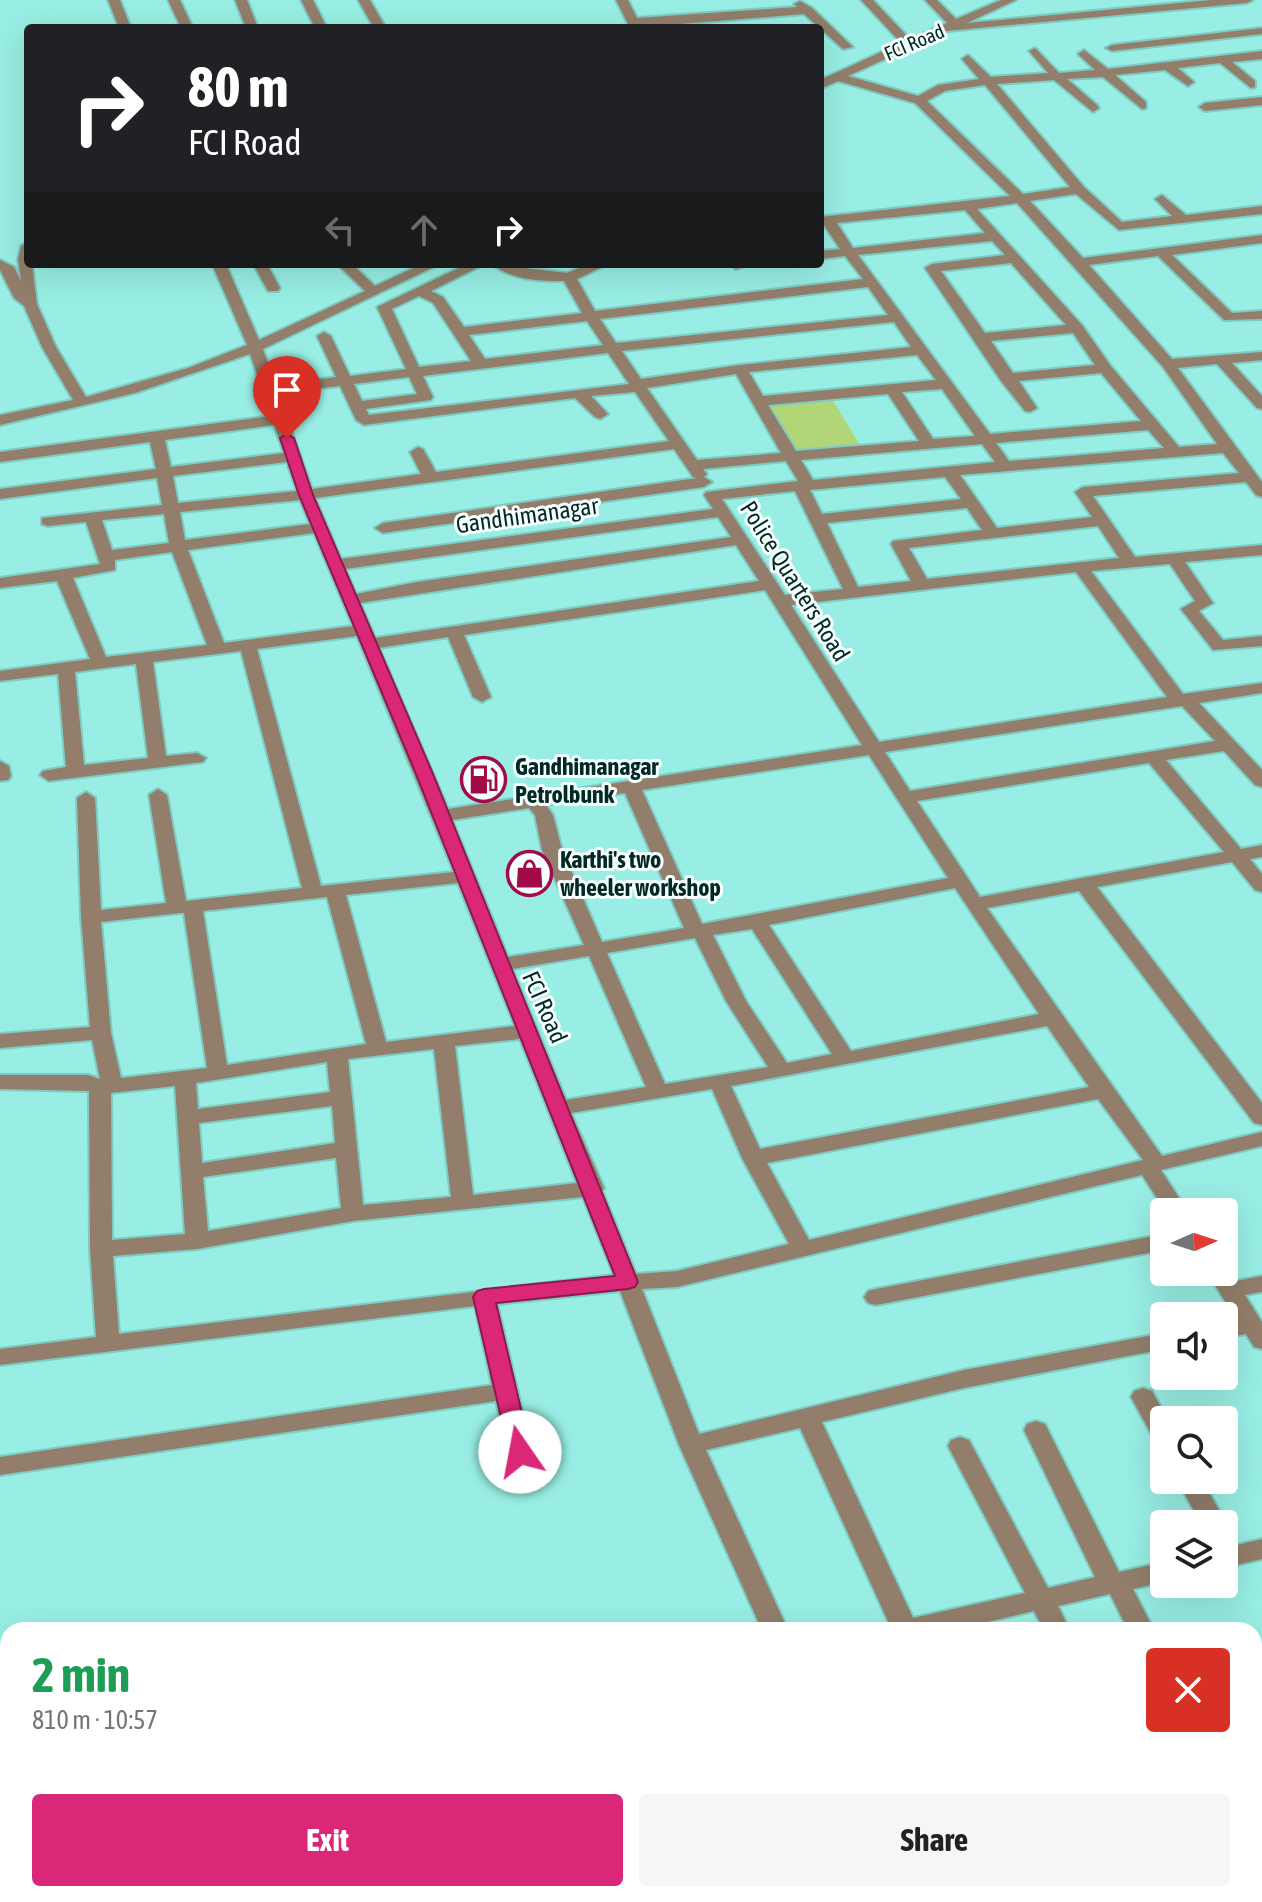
<!DOCTYPE html>
<meta charset="utf-8">
<style>
:root{--surface:#fff;--page:#f6f6f6;--text:#202124;--muted:#757577;--accent:#db2777}
body{margin:0;font-family:"Asap Condensed",sans-serif;background:var(--page);color:var(--text);height:100vh;display:flex;flex-direction:column;font-size:30px;white-space:nowrap}
*{box-sizing:border-box;margin:0}
p{font-size:26px;color:var(--muted)}
.icon{flex:none;width:44px;height:44px;fill:none;stroke:currentColor;stroke-width:2;stroke-linecap:round;stroke-linejoin:round}
.map{position:relative;flex:1;overflow:hidden}
.details{position:absolute;left:0px;top:1622px;width:1262px;height:280px;display:flex;flex-direction:column;background:var(--surface);border-radius:24px 24px 0 0;box-shadow:0 8px 32px #0002}
.details>*{flex:none}
.top-card{position:absolute;left:24px;top:24px;width:800px;height:244px;border-radius:8px;box-shadow:0 8px 32px #0002;background:#202124;color:#fff;overflow:hidden}
.needle{width:52px;rotate:87deg}
.buttons{position:absolute;left:1150px;top:1198px;display:grid;gap:16px}
.buttons a{display:grid;place-items:center;width:88px;height:88px;border-radius:8px;background:var(--surface);box-shadow:0 8px 32px #0002;font-size:40px}
.pin{position:absolute;display:grid;place-items:center;width:68px;height:68px;color:#fff;margin:-82px -34px;border-radius:50% 50% 50% 0;rotate:-45deg;box-shadow:0 0 8px #0007}
.pin .icon{rotate:45deg}
.me{position:absolute;width:88px;margin:-44px;rotate:348deg;stroke-linejoin:round;filter:drop-shadow(0 0 6px #0008)}
.turn{display:flex;align-items:center;gap:28px;height:168px;padding:0 32px;font-size:36px}
.turn .icon{width:104px;height:104px;stroke-width:2.5}
.turn b{display:block;font-size:56px;line-height:68px}
.lanes{display:flex;align-items:center;height:76px;padding:0 32px;background:#0003;justify-content:center;gap:40px;direction:ltr}
.lanes .off{opacity:.35}
.round{display:grid;place-items:center;flex:none;width:84px;height:84px;border-radius:8px;background:var(--page)}
.headline{display:flex;align-items:center;justify-content:space-between;height:136px;padding:0 32px}
h1{font-size:48px;font-weight:700;line-height:60px;color:#1e9e55}
.primary-button{display:flex;gap:16px;margin-top:auto;padding:16px 32px}
.primary-button a{flex:1;height:92px;border-radius:8px;background:var(--accent);color:#fff;font-size:32px;font-weight:700;line-height:92px;text-align:center}
.primary-button a+a{background:var(--page);color:var(--text)}
.map>svg:first-child{display:block}
.green{fill:#b1d677}
.lines{fill:none;stroke-linecap:round;stroke-linejoin:round}
.stream{stroke:#1894e9;stroke-width:6}
.minor-casing{stroke:#7dcbc2;stroke-width:4}
.minor{fill:#927e6a;fill-rule:evenodd}
.route{fill:#db2777;stroke:#8e194d;stroke-width:2}
.labels{text-anchor:middle;dominant-baseline:central;stroke-width:6;stroke-linejoin:round;paint-order:stroke}
.far-street-label{font-size:20px;fill:#022925;stroke:#f7fffe}
.street-label{font-size:24px;fill:#022925;stroke:#f7fffe}
.poi-label{font-size:24px;font-weight:bold;fill:#022925;stroke:#f7fffe;text-anchor:start}
</style>
<div class="map">
<svg width="1262" height="1902" viewBox="0 0 1262 1902">
<rect width="100%" height="100%" fill="#98eee4"/>
<path class="green" d="M831,397l30,50 -68,6 -30,-51z"/>
<g class="lines">
<path class="stream" d="M1257,1902l5,-2"/>
<defs>
<g id="minor">
<path d="M108,0h12l11,28h-12z"/>
<path d="M168,0h12l13,28h-12z"/>
<path d="M235,0h12l11,28h-12z"/>
<path d="M301,0h12l14,28h-12z"/>
<path d="M358,0h12l16,28h-12z"/>
<path d="M616,0h12l9,18 160,-11 -3,-3 6,-3 12,7 41,39 -10,2 -39,-35 -174,14z"/>
<path d="M861,0h12l37,39 37,-16 -22,-23h12l19,19 45,-19h15l-49,23 244,-23h42l-6,3 -300,28 -99,45 70,20 20,-11 41,-6 -17,-20 6,-4 23,22 57,-4 -19,-22 6,-3 24,25 36,-3 -17,-16 6,-4 24,19 154,-18v8l-30,3 23,19v6l-4,1 -31,-25 -42,5 16,14 -6,4 -23,-16 -50,5 31,27v6l-4,1 -39,-32 -36,2 30,26 2,3 -6,4 -39,-32 -57,4 87,103 38,35 50,-6 -17,-17 7,-4 24,20 76,-9v8l-143,16 -43,-36 -46,7 53,57 179,-23v8l-90,12 60,58 30,-2v8l-38,1 -66,-64 -69,9 83,94 90,-7v8l-30,3 30,33v13l-5,-1 -40,-44 -39,4 84,114v15l-6,-2 -10,-13 -153,14 42,61 127,-12v10l-77,7 28,41 -14,8 24,29 39,-4v10l-49,4 -32,-41 14,-8 -25,-37 -79,7 92,123 79,-11v10l-63,10 63,67v17l-7,-2 -31,-34 -58,9 75,89 21,-4v12l-12,2 12,15v18l-7,-2 -23,-28 -135,25 165,216v22l-8,-2 -175,-232 -92,17 175,248 100,-24v14l-101,24 27,42h-22l-24,-37 -465,112 -35,2 57,145 265,-64 200,-37v16l-200,39 -142,34 91,196 112,-25 -77,-147 3,-6 9,-3 9,3 79,148 47,-11 -71,-147 3,-6 9,-3 9,3 74,148 45,-10v20l-31,7 21,41h-26l-18,-36 -52,12 12,24h-26l-10,-19 -81,19h-61l-92,-202 -94,22 82,180h-26l-83,-185 -59,-154 -123,13 35,148 -3,6 -9,3 -9,-3 -3,-6 -12,-51 -496,74v-18l492,-72 -17,-79 -475,59v-16l96,-12 -6,-88 -1,-158 -89,-2v-14h88l12,4 -8,-39 -92,8v-14l90,-7 -9,-110 -4,-119 9,-6 9,6 6,112 65,-7 -17,-108 9,-6 9,6 19,106 116,-13 -61,-237 -88,11 13,94 31,-3 9,5 -3,4 -154,19 -9,-6 3,-4 23,-4 -8,-93 -58,7v-10l90,-12 -33,-78 -57,7v-10l100,-14 -14,-42 -38,4 -6,-2v-6l120,-13 -5,-27 -157,21v-10l156,-20 -6,-27 -150,20v-10l271,-36 -21,-62 -115,39 -135,32v-10l73,-15 -31,-53 -18,-41 -10,-8 -14,-28v-10l14,7 7,14 -3,-22 3,-13 7,-4v22h4l5,40 19,43 30,50 102,-29 59,-23 -35,-81h14l33,76 106,-49 -28,-27h15l23,22 47,-22h18l-177,85 12,36 61,-8 -19,-41 7,-4 7,4 19,40 56,-7 -29,-62 90,-43h18l-54,27 12,6 21,30 118,-14 -18,-32c-23,0 -53,-1 -72,-17l75,9 22,-9h19l-31,15 18,32 268,-32 -18,-23 -25,3v-8l20,-2 -16,-24h-4v-8l190,-21 -95,-93 -77,-22 -18,8v-9l81,-37zM985,85l85,102 -47,7 -96,-93 18,-10zM1017,203l146,164 54,77 -38,3 -69,-82 -28,-40 -105,-116zM965,210l20,23 -132,15 -16,-25zM992,241l13,14 -73,9 -7,4 76,113 24,30 5,1 7,-4 -18,-27 82,-8 40,48 -151,13 -132,-179zM1011,263l55,62 -81,8 -44,-62zM868,287l20,28 -272,28 -16,-24zM419,296l14,7 38,58 -52,6 -27,-58zM587,321l16,24 -118,14 -16,-24zM894,322l17,25 -171,18 -99,14 -19,-28zM1073,333l22,32 -82,8 -22,-32zM608,353l21,31 -260,31 -3,-6 65,-9 2,-3 -10,-21zM917,355l19,25 -173,16 -14,-24zM736,374l45,79 -84,7 -50,-72zM409,377l8,17 -55,7 -8,-17zM340,386l16,34 8,5 211,-27 20,19 5,2 8,-5 -17,-18 44,-4 34,49 -233,31 -13,-23 -5,-2 -8,5 11,22 -109,15 -34,-96zM942,389l33,47 -42,3 -31,-47zM888,394l31,47 -123,10 -28,-46zM274,425l10,28 -113,14 -6,-27zM1148,430l16,18 -155,13 -13,-18zM982,444l13,18 -182,18 -12,-20zM674,449l19,28 4,1 -314,45 -8,5 8,5 321,-46 8,-5 -8,-5 3,-3 -4,-5 83,-8 12,20 -92,11 -2,3 9,14 -372,50 -26,-61zM1223,453l16,20 -156,14 -8,5 17,25 -95,11 -37,-53zM287,462l10,29 -119,12 -5,-27zM945,477l16,22 -139,15 -12,-24zM795,491l48,98 -58,6 -63,-96zM300,500l10,24 -125,16 -5,-28zM967,508l15,22 -89,11 -2,3 20,37 -53,6 -31,-64zM164,514l5,29 -57,7 -10,-30zM718,517l13,20 -314,45 -61,12 -11,-25zM1098,526l21,32 -192,21 -18,-31zM314,533l39,93 -129,17 -36,-93zM736,545l23,36 -384,57 -15,-35zM172,552l35,93 -101,12 -33,-79 42,-8v-10zM1076,572l91,125 -288,45 -88,-137zM765,590l97,155 -414,64 -69,-161 69,-11 25,60 9,5 9,-5 -27,-62zM357,636l97,236 -133,14 -64,-237zM136,664l12,94 -64,7 -9,-93zM1182,706l33,35 -305,50 -25,-39zM869,755l79,123 -246,46 -60,-134zM1149,763l75,89 -244,45 -63,-96zM625,793l59,135 -82,14 -40,-92 -9,-35 -7,-10zM529,808l6,7 7,35 42,95 -76,12 -56,-137zM458,883l57,143 -129,16 -40,-147zM955,888l84,126 -188,37 -82,-126zM327,897l39,147 -139,21 -24,-154zM180,913h4l23,155 -86,10 -10,-45 -10,-111zM752,929l80,125 -45,9 -41,-62 -33,-66zM695,938l31,63 42,66 -103,17 -58,-131zM589,956l57,131 -80,13 -54,-131zM1047,1026l42,61 -329,62 -29,-63zM520,1039l57,144 -104,12 -18,-149zM434,1049l17,148 -88,8 -15,-146zM327,1062l3,30 -132,17 -2,-26zM175,1086l10,148 -73,6 -1,-147zM712,1089l30,69 47,86 -112,27 -41,3 -34,-83 2,-3 -33,-75zM1098,1099l45,61 -334,80 -42,-77zM332,1106l3,37 -133,20 -3,-40zM336,1158l5,50 -133,23 -5,-54zM583,1197l31,78 -495,59 -6,-78 84,-7 156,-28z"/>
<path d="M1262,28v6l-150,17 -6,-3 6,-3z"/>
<path d="M1262,97v8l-57,6 -6,-4 6,-4z"/>
<path d="M253,264h14l13,24 -2,3h-10z"/>
<path d="M730,264h20l-14,5z"/>
<path d="M0,761l9,5 2,10 -3,4 -8,1z"/>
<path d="M1164,1234v16l-288,55 -8,-2 -4,-6 4,-6 8,-2z"/>
<path d="M1224,1266l11,15 27,-5v16l-17,3 17,27v27l-8,-2 -8,-13 -22,4v-16l12,-3 -29,-47h17z"/>
<path d="M1143,1388l9,3 16,29h-4v24l-9,-3 -24,-44 3,-6z"/>
<path d="M1177,1480h25l25,44 -3,5v-5h-23z"/>
<path d="M1262,1539v20l-38,9v-20z"/>
<path d="M871,1894h28l3,8h-28z"/>
</g>
</defs>
<use href="#minor" class="minor-casing"/>
<use href="#minor" class="minor"/>
</g>
<path class="route" d="M287,434l7,4 19,57 120,279 205,508 -3,5 -7,2 -132,14 35,149 -3,6 -8,2 -8,-2 -3,-6 -36,-155 4,-6 7,-2 131,-13 -199,-502 -117,-279 -19,-57z"/>
<defs>
<symbol id="fuel-ring" viewBox="-11 -11 22 22"><circle r="9.5" fill="#f7fffe" stroke="#a30a48" stroke-width="1.5"/><path d="M-5.5-6h7V0h2V4h1.3V-2.5L3-4.5l.8-.8L6-3V5H2.5V1h-1V6h-7ZM-4.2-4.7v3.2H.2V-4.7Z" fill="#a30a48"/></symbol>
<symbol id="shop-ring" viewBox="-11 -11 22 22"><circle r="9.5" fill="#f7fffe" stroke="#a30a48" stroke-width="1.5"/><path d="M-5-2.5h2.3a2.7 3.5 0 0 1 5.4 0H5L5.5 6h-11ZM-1.5-2.5h3a1.5 2.3 0 0 0-3 0Z" fill="#a30a48"/></symbol>
</defs>
<g fill-rule="evenodd">
<use href="#fuel-ring" x="458" y="754" width="51" height="51"/>
<use href="#shop-ring" x="504" y="848" width="51" height="51"/>
</g>
<g class="labels">
<g class="far-street-label">
<text transform="translate(914 42) rotate(-23)">FCI Road</text>
</g>
<g class="street-label">
<text transform="translate(527 515) rotate(-8)">Gandhimanagar</text>
<text transform="translate(795 581) rotate(58)">Police Quarters Road</text>
<text transform="translate(545 1007) rotate(66)">FCI Road</text>
</g>
<g class="poi-label">
<text x="515" y="766">Gandhimanagar<tspan x="515" dy="28">Petrolbunk</tspan></text>
<text x="560" y="859">Karthi's two<tspan x="560" dy="28">wheeler workshop</tspan></text>
</g>
</g>
</svg>
<div class="buttons">
<a><svg class="needle" viewBox="-14 -14 28 28"><path d="M0-13l5 13h-10z" fill="#e53935"/><path d="M0 13l5-13h-10z" fill="#757577"/></svg></a>
<a><svg class="icon" aria-label="sound" viewBox="0 0 24 24"><path d="M4 9h4l5-4v14l-5-4H4zM17 9q2 3 0 6"/></svg></a>
<a><svg class="icon" aria-label="search" viewBox="0 0 24 24"><circle cx="10" cy="10" r="6"/><path d="M15 15l6 6"/></svg></a>
<a><svg class="icon" aria-label="layers" viewBox="0 0 24 24"><path d="M12 4l9 5-9 5-9-5zM3 14l9 5 9-5"/></svg></a>
</div>
<div class="pin" style="left:287px;top:438px;background:#d93025"><svg class="icon" aria-label="arrive" viewBox="0 0 24 24"><path d="M6 21V4h12l-3 4 3 4H6"/></svg></div>
<svg class="me" style="left:520px;top:1452px" viewBox="-20 -20 40 40"><circle r="19" fill="#fff"/><path d="M0-13L10 11 0 6-10 11z" fill="#db2777"/></svg>
<div class="top-card">
<div class="turn"><svg class="icon" aria-label="right" viewBox="0 0 24 24"><path d="M7 20v-9h11M14 6l5 5-5 5"/></svg><div><b>80 m</b>FCI Road</div></div>
<div class="lanes"><svg class="icon off" aria-label="left" viewBox="0 0 24 24"><path d="M17 20v-9H6M10 6l-5 5 5 5"/></svg><svg class="icon off" aria-label="ahead" viewBox="0 0 24 24"><path d="M12 20V5M6 11l6-6 6 6"/></svg><svg class="icon" aria-label="right" viewBox="0 0 24 24"><path d="M7 20v-9h11M14 6l5 5-5 5"/></svg></div>
</div>
<section class="details">
<div class="headline"><div><h1>2 min</h1><p>810 m · 10:57</p></div><a class="round" style="background:#d93025;color:#fff"><svg class="icon" aria-label="close" viewBox="0 0 24 24"><path d="M6 6l12 12M18 6L6 18"/></svg></a></div>
<div class="primary-button"><a>Exit</a><a>Share</a></div>
</section>
</div>
